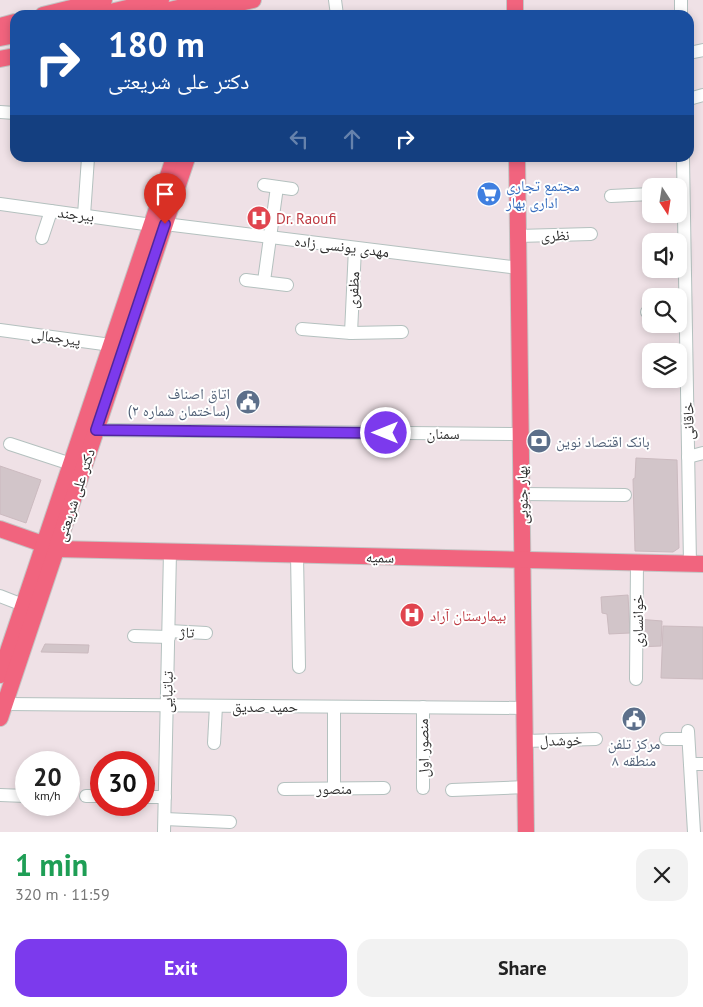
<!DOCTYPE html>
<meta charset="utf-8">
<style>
:root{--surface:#fff;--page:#f2f2f2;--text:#222;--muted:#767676;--accent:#7c3aed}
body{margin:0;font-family:"PT Sans","Noto Naskh Arabic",sans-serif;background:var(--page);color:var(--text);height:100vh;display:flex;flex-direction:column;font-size:19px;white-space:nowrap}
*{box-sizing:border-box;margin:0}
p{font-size:16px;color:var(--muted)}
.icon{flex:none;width:28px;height:28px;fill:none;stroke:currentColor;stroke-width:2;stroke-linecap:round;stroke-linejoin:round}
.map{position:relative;height:832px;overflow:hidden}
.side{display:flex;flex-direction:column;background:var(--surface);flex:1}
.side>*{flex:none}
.hud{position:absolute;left:10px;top:10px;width:684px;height:152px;border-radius:15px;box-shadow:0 2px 8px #0003;background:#1a4fa0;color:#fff;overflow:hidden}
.needle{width:32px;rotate:168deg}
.tools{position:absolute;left:642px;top:178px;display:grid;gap:10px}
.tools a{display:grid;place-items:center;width:45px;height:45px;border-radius:10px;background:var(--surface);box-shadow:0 2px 8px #0003;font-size:25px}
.speed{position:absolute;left:15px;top:751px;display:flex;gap:10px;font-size:25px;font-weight:700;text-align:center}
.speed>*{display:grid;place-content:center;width:65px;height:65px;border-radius:50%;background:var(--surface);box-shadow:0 2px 8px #0003;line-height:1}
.speed small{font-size:12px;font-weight:400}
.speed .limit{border:8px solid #d22;background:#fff;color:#111}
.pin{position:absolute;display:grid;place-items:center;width:42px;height:42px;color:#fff;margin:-51px -21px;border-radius:50% 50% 50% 0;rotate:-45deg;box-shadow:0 0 5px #0007}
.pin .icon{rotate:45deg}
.me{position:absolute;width:55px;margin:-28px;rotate:270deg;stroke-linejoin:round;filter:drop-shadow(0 0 4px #0008)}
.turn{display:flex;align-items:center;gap:18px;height:105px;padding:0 15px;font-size:22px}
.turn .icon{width:65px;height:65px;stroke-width:2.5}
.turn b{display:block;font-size:35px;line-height:42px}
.lanes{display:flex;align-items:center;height:48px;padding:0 15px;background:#0003;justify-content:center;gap:25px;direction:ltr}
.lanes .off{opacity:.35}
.round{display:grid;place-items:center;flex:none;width:52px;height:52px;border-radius:15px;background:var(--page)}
.headline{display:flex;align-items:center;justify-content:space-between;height:85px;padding:0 15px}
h1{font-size:30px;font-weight:700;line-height:38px;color:#1e9e55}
.cta{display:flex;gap:10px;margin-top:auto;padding:10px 15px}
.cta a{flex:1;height:58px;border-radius:15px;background:var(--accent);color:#fff;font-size:20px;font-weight:700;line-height:58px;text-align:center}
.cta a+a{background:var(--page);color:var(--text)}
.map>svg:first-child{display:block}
.building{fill:#d2c5c9;stroke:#cbbabf}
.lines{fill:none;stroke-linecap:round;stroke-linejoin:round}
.minor-casing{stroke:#b4c1bf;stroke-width:14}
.major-casing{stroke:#c4c4c4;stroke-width:18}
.minor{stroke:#fff;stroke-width:12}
.major{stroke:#f1647e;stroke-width:16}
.route-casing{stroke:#51269a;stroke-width:12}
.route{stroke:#7c3aed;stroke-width:9}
.labels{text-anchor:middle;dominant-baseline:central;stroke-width:4;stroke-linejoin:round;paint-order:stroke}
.shop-label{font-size:15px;fill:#366cbe;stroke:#fff;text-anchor:start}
.street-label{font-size:15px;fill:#2e2e2e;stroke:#fff}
.health-label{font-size:15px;fill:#be3a42;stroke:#fff;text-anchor:start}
.service-label{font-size:15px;fill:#4e5e75;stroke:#fff;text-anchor:end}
</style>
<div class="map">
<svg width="703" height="832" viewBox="0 0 703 832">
<rect width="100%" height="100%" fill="#efe1e6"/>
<g class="building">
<path d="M636,458l41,2 2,88 -6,4 -38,-1 -2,-72 2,-1z"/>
<path d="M0,466l41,14 -15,43 -26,-9z"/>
<path d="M628,595l2,38 -21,1 -2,-20 -5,-1 -1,-16z"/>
<path d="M637,619l25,2 -1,25 -24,1z"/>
<path d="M663,626l40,1v52l-42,-1z"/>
<path d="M45,644l44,1 -1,8 -47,-1z"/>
</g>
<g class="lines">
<defs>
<g id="minor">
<path d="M335,0l2,15"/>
<path d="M681,0v15"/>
<path d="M689,53l14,-3"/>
<path d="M689,99l14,-4"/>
<path d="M0,112l15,1"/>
<path d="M683,158l7,406"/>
<path d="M264,185l28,4"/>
<path d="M611,196l40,-2"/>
<path d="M0,204l152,21"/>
<path d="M84,215l4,-57"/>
<path d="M165,224l354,44"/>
<path d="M518,236l73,-2"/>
<path d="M42,238l9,-27"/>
<path d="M246,280l41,5"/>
<path d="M264,281l13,-94"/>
<path d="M647,312h4"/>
<path d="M302,329l49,4 51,-1"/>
<path d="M0,330l111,15"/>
<path d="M351,333l4,-85"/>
<path d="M96,430l425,4"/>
<path d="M10,444l61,20"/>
<path d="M688,457l15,-4"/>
<path d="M522,494l103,1"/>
<path d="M297,555l2,112"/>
<path d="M0,596l23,9"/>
<path d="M169,631l37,2"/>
<path d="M134,636l35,1"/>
<path d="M636,679l1,-116"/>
<path d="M5,704l520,4"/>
<path d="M334,707v81"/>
<path d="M423,707v81"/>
<path d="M688,731l6,101"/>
<path d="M666,739h22"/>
<path d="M525,741l71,-2"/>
<path d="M214,743l2,-37"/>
<path d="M690,764h13"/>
<path d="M284,789l100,-1"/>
<path d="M452,790l74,-3"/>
<path d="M0,795l26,1"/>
<path d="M86,796h15"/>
<path d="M144,797h21"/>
<path d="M165,819l65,3"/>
<path d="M164,832l6,-280"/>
</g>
<g id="major">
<path d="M515,0v15"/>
<path d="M201,12l52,-12"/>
<path d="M43,15l61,-15"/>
<path d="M98,15l63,-15"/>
<path d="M148,15l65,-15"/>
<path d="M0,26l15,-4"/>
<path d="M0,38l15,-3"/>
<path d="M0,59l15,-3"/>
<path d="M517,158l9,674"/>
<path d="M0,529l57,20 646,15"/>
<path d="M0,675l174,-517"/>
<path d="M0,718l187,-560"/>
</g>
</defs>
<use href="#minor" class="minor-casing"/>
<use href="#major" class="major-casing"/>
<use href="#minor" class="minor"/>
<use href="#major" class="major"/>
</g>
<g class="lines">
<defs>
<path id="route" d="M165,224l-69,206 290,3"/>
</defs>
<use href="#route" class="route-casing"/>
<use href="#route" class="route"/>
</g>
<defs>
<symbol id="supermarket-disc" viewBox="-11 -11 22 22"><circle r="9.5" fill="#3f7fe0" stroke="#fff"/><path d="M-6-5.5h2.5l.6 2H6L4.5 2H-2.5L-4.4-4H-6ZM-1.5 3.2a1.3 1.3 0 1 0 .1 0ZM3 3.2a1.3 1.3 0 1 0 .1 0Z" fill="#fff"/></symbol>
<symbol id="hospital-disc" viewBox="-11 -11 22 22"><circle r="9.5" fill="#e0444e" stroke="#fff"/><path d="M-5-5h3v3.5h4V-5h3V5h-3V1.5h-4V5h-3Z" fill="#fff"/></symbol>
<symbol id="civic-disc" viewBox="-11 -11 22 22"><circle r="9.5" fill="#5c6f8a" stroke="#fff"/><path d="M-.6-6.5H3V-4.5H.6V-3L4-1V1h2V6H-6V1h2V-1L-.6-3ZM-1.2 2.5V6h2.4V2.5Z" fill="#fff"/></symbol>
<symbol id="bank-disc" viewBox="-11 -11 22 22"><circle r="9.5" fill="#5c6f8a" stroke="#fff"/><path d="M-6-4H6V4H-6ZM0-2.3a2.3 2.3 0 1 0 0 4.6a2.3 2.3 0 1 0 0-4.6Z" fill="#fff"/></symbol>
</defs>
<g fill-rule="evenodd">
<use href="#supermarket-disc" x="475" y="180" width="28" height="28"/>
<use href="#hospital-disc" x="245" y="204" width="28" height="28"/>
<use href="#civic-disc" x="234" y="388" width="28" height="28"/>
<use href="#bank-disc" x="525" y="427" width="28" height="28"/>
<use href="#hospital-disc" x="398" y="601" width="28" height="28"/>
<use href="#civic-disc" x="620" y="705" width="28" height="28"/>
</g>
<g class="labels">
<g class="shop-label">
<text x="506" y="185">مجتمع تجاری<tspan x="506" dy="17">اداری بهار</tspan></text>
</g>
<g class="street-label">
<text transform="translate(76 214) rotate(7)">بیرجند</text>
<text transform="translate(555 235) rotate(-2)">نظری</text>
<text transform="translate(342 246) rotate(7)">مهدی یونسی زاده</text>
<text transform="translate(353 290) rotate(-87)">مظفری</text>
<text transform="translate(56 337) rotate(8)">پیرجمالی</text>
<text transform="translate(688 421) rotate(-91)">خاقانی</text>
<text x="443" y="433">سمنان</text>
<text transform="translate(75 495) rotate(-72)">دکتر علی شریعتی</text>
<text transform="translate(522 495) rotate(-91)">بهار جنوبی</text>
<text transform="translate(380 557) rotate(1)">سمیه</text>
<text transform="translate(637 621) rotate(-90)">خوانساری</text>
<text transform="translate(187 632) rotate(3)">تاژ</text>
<text transform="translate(167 692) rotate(-89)">تباتبایی</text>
<text x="265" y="706">حمید صدیق</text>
<text transform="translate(561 740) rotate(-1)">خوشدل</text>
<text transform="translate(423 748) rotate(-91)">منصور اول</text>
<text x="334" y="788">منصور</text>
</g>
<g class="health-label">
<text x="276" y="218">Dr. Raoufi</text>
<text x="430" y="615">بیمارستان آراد</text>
</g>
<g class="service-label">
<text x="230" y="393">اتاق اصناف<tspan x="230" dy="17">(ساختمان شماره ۲)</tspan></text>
<text x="556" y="441" text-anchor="start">بانک اقتصاد نوین</text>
<text x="634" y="743" text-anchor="middle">مرکز تلفن<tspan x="634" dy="17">منطقه ۸</tspan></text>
</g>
</g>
</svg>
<div class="tools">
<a><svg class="needle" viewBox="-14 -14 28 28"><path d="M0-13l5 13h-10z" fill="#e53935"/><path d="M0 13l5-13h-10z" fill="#767676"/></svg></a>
<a><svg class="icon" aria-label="sound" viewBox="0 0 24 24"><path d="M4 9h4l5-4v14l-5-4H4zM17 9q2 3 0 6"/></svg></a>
<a><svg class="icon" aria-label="search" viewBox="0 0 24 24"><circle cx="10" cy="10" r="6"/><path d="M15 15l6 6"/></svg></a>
<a><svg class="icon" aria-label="layers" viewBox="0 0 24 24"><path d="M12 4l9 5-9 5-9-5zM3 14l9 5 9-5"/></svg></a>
</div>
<div class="speed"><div>20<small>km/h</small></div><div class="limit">30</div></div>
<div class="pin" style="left:165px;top:224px;background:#d93025"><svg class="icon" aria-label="arrive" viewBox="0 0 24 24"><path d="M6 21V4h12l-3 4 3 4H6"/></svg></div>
<svg class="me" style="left:386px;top:433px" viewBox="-20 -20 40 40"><circle r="17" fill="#7c3aed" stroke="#fff" stroke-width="3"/><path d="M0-11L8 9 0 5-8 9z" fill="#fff"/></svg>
<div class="hud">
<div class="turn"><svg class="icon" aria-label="right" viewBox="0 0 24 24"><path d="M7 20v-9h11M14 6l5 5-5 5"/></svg><div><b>180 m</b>دکتر علی شریعتی</div></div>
<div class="lanes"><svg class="icon off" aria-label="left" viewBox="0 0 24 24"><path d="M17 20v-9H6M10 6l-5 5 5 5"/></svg><svg class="icon off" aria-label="ahead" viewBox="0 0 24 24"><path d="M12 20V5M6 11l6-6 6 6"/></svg><svg class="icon" aria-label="right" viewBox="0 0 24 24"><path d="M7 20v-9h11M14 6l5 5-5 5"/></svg></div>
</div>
</div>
<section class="side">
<div class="headline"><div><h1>1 min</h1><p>320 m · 11:59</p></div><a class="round"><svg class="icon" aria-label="close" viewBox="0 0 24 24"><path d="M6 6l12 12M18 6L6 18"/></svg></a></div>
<div class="cta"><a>Exit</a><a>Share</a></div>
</section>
